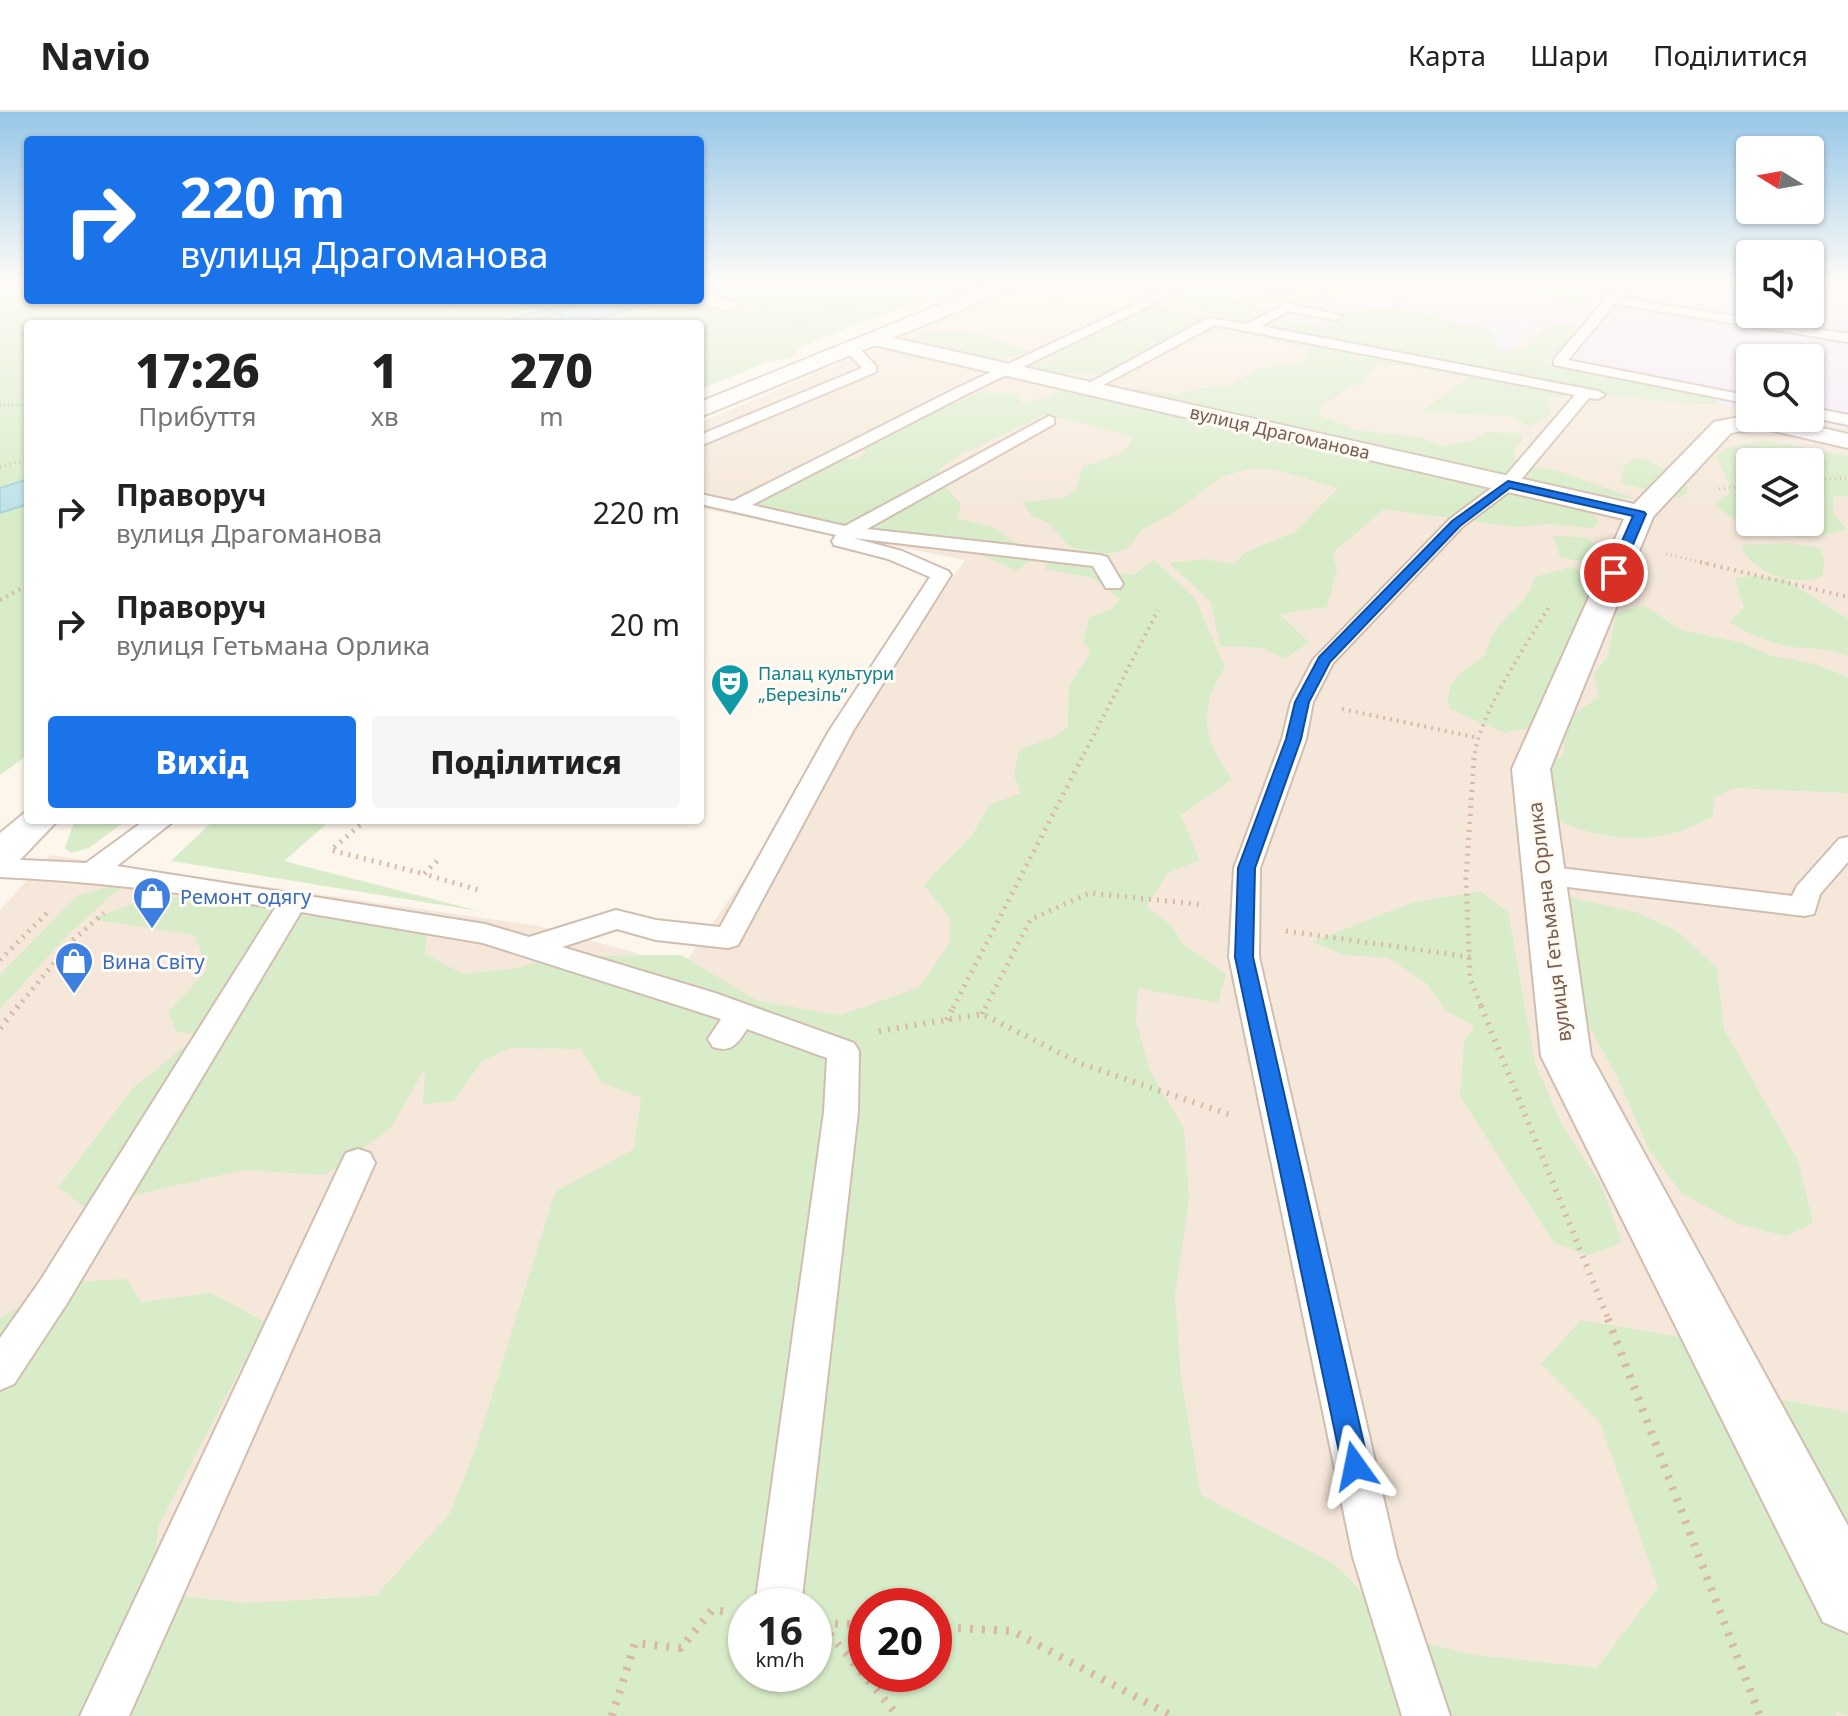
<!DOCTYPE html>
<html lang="uk">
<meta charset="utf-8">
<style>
:root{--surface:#fff;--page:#f6f6f6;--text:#222;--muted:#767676;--line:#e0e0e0;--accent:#1a73e8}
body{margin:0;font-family:"Noto Sans",sans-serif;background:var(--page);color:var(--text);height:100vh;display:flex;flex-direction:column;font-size:30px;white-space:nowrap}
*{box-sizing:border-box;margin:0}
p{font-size:26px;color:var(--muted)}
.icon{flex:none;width:44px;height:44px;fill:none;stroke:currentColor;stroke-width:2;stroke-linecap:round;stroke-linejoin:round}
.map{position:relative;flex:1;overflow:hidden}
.drawer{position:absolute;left:24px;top:208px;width:680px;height:504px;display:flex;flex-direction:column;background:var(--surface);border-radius:8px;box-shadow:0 2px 6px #0004}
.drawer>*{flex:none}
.top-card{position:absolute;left:24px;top:24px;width:680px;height:168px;border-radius:8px;box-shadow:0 2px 6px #0004;background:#1a73e8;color:#fff;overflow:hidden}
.needle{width:52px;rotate:281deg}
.buttons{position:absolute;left:1736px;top:24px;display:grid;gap:16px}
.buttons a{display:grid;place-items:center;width:88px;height:88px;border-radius:8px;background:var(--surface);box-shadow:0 2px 6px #0004;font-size:40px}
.speed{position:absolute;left:728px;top:1476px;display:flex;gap:16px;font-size:40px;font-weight:700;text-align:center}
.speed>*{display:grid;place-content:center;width:104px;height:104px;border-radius:50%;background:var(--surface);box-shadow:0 2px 6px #0004;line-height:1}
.speed small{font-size:20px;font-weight:400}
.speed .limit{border:12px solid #d22;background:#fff;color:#111}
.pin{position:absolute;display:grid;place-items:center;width:68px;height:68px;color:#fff;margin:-34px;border:4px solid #fff;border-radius:50%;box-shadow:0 2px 8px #0007}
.me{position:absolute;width:88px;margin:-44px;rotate:348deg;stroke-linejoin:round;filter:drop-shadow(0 0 6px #0008)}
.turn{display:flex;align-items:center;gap:28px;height:168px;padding:0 24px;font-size:36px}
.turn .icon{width:104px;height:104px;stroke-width:2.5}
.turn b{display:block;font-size:56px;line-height:68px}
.eta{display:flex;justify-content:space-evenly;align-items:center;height:136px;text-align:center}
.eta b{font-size:48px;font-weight:800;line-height:56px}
.primary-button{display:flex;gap:16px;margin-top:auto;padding:16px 24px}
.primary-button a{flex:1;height:92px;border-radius:8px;background:var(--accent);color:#fff;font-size:32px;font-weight:800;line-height:92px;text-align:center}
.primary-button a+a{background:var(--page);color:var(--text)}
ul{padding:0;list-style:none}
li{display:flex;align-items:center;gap:24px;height:112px;padding:0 24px}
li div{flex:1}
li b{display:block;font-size:30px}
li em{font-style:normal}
header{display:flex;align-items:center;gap:48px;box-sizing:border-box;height:112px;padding:0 40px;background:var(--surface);border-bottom:2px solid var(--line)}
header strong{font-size:38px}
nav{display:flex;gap:44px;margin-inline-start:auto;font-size:28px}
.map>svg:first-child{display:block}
.residential{fill:#f5e8da;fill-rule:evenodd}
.education{fill:#f3e8fa}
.green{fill:#d8ecc9;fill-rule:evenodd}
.water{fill:#bfe3e8;stroke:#a5d3da;stroke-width:2}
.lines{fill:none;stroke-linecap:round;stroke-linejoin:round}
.stream{fill:#a5d3da;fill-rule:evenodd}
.service-casing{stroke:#d1beb0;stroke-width:4}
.pedestrian-casing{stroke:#d1beb0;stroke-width:4}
.minor-casing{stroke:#d1beb0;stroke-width:4}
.secondary-casing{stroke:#d6c0b0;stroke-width:4}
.path-far5{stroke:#d9b8a5;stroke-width:2;stroke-dasharray:1 3;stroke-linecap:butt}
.path-far4{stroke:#d9b8a5;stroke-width:3;stroke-dasharray:1 4;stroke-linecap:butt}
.path-far3{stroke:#d9b8a5;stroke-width:4;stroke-dasharray:2 5;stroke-linecap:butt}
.path-far2{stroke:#d9b8a5;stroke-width:5;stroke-dasharray:2 6;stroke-linecap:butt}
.path-far1{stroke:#d9b8a5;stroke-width:6;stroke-dasharray:2 7;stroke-linecap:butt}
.path{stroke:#d9b8a5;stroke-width:8;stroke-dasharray:3 9;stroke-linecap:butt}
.service{fill:#fff;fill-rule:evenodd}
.pedestrian{fill:#fff;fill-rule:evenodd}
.minor{fill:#fff;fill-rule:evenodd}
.secondary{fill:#fff;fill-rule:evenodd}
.route{fill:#1a73e8;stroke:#114b97;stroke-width:2}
.labels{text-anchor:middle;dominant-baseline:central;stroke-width:6;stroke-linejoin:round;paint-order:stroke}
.far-street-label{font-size:18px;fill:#7a5c4d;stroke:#fffaf3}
.far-culture-label{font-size:18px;fill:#0d838f;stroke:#fffaf3;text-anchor:start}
.shop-label{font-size:20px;fill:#366cbe;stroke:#fffaf3;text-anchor:start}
.street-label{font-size:20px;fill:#7a5c4d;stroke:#fffaf3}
</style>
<header>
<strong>Navio</strong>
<nav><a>Карта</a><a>Шари</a><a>Поділитися</a></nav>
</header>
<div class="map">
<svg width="1848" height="1604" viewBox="0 0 1848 1604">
<rect width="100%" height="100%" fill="#fdf6ec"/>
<path class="residential" d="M1022,173h728v29h60v-29h38v1431h-1848v-806l50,-55 488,71 145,40 282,-406 -265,-52v-85zM1750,246h60v60h-60zM1750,350h60v60h-60zM746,1494h68v68h-68zM866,1494h68v68h-68z"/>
<g class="education">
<path d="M1313,173h260l10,2 -91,79 -243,-48z"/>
<path d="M1583,173h167v29h60v-29h38v144l-56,-11h18v-60h-60v52l-243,-47 87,-75z"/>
</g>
<g class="green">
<path d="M0,173h28v15h672v-15h264l-117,43 -47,19 -6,10 -30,6 -64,27v-66h-672v431l-28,20z"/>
<path d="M1176,173h65l-13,12 28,8 19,13 36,7 29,1 -15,-10 6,-5 24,1 21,-5 43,4 32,11 39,7 6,6 -2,7 5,7 26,1 19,-22 27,-4 4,3v8l-29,27 161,32 14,9c-58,6 -116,-18 -174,-4l4,16 -22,12 -16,-11 -92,-4 47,-35 -77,-13 -16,3 -10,12 -46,28 1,9 36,14 63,7 23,9 28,-5 18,-9 31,1 4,6 -8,9 -1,11 9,6 35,6 78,28 -66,-5 29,26 -5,8 -46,-4 -33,3 -131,-18 -51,44 4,17 -10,37 -48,7 30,28 -24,17 -23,-11 -42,-2 -9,-44 -42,-39 34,-4 30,5 13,-12 49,-20 43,-44 -64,-19h-25l-26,7 -53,39 -28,15 -15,19 -20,5 -37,-7 -22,-24 -17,-8 -8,-13 39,-4 15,-9 5,-22 38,-13 11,-9v-8l-54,-16 -33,-6 -84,40 -20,13 -3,11 24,25 -4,14 39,10 22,17 29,2 -30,24c-50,-25 -106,-39 -162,-42 -41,-2 -63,1 -104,-12l-1,-13 70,-44 38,-1 7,-6 -4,-15 55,-27 40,-8 21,-10h43v10l34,-7 -6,-4 93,-3 35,6 26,-7 29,-2 28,-19 33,-1 17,-9 -5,-10 -52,-11 -1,-7 -25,-12 -55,-15 -5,-15z"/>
<path d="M1532,173h49l9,4 -10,20 -10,-2 2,-6 -37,-9z"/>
<path d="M1316,177l9,1 10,9 -50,5 -26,-3v-4l17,-6z"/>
<path d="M1165,194l47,13 12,8 -4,5c-32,5 -90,17 -111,42l-70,-1 -13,-7 24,-6 4,-7 41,-28 2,-7 19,-8z"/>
<path d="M919,219h49l63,20c-28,10 -100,15 -126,6l25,-18 -19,-4z"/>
<path d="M1765,328l83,16v41l-13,-2c-6,16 1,22 12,34 -43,15 -99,10 -132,-25l14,-10v-11l-13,-27 11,-8zM1750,350h60v60h-60z"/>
<path d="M1636,346l12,2 38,24 2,8 -9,6 -59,-15 5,-19z"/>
<path d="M1553,424l35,1 15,20 -26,4 -17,-4z"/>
<path d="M1792,431l28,5 4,11 -1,17c-27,13 -72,-3 -82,-31z"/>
<path d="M1154,448l41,38 30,69c-28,43 -22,72 7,112l-51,36 18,45 -31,13 -22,34 24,17 14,21 42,29 -8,29 -80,-15 -2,33 14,50 34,58 5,71 -14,95 6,83 20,117 133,69 77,76 64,15 122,13 61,-81 -58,-164 -59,-59 40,-44 99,17 34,50 134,25v304l-13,-4 1,4h-1836v-399l71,-35 56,-3 14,23 70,-9 54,29 -107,205 -3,66 89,10 132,-7 74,-83 27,-69 78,-252 79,-43 7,-51 -40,-16 -20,-33 -71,-1 -29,14 -27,39 -31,3 2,-36 -34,60 -65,47 -83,-5 -159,37 -26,-20 75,-99 65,-53 -22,-4 -8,-19 39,-42 -12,-35 -104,-16 58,-21 93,-3 63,21 123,5 -3,33 38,20 53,-6 48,-12 117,-1 77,46 83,14 79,-28 30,-45v-24l-26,-33 49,-51 16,-29 32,-12 -7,-18 5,-25 35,-13 14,-10 1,-41 22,-35 -8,-8 6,-26 21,-7 10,-11 -27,-21 -49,-9 5,-7 85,13zM746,1494h68v68h-68zM866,1494h68v68h-68z"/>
<path d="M1570,455l26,10 5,6 -68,144 -28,6 -55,-24c-9,-27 17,-41 36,-55 5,-34 42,-46 49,-77z"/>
<path d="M1755,464l31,4 62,39v37c-18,-8 -36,-7 -55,-9 -25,-4 -43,-13 -64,-25l15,-14 -9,-30z"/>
<path d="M1643,493l38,25 62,13 26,12 46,9 33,13v116l-113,-5 -21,9 -1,19c-54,31 -105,27 -162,2l-20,-49 31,-12 7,-39 30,-21 -5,-23 14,-18 8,-43z"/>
<path d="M75,708h52l-38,28 -18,5 -6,-5z"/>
<path d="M214,708h117l-47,41 195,50 -308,-50z"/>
<path d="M126,770l-61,56 -65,71v-34l78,-80z"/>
<path d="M1480,779l28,21 27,151 27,62 40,61 20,57 -34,12 -34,-12 -94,-147 4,-53 10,-17 -28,-15 -19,-27 -38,-26 -45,-3 -32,-13 99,-39z"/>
<path d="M1566,784l72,17 39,18 40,37 7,61 74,132 15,62 -27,13 -48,-12 -57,-31 -32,-43 -32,-74 -32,-57z"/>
</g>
<g class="water">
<path d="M596,188h64l-78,24h-83l28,-10z"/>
<path d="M28,367v25l-28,9v-25z"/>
</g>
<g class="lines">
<path class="stream" d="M507,188h12l49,15 -7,2z"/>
<defs>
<g id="service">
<path d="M1176,173h16l-227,110 -213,110 93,21 204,-110 5,2v6l-187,105 233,26 7,2 16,27 -3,4h-14l-13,-22 -240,-28 49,13 46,20 3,4 -98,156 -115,214 -10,3 -72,-8 -39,-11 -55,18 153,46 139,50 5,8 -1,61 -57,494h-46l69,-494 3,-54 -80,-29c-10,15 -15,24 -34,18l-5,-8 13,-20 -238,-76 -182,-31 -235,393 -52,79 -14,6v-52l40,-57 235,-373c-93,-16 -181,-27 -275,-31v-18l86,4 59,-43h30l-58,46 368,58 44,13 87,-27 40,10 64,7 109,-196 101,-154 -42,-18 -54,-14 -2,-4 4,-6 -136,-31v-10l33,7 222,-112z"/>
<path d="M1618,173h13l-10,13 227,36v8l-233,-38 -47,56 182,36v8l-196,-39v-6z"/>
<path d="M1287,191l55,13 -6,4 -47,-9 -28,15 337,65 7,4 -7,4 -9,-1 -75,90 -52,39 -129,136 -20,39 -7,37 -46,129 -1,89 138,600 53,159h-48l-49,-159 -124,-600 5,-89 48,-129 9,-37 22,-42 137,-141 52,-39 73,-85 -360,-70 -123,66 -5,1 -7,-4 128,-70 39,6z"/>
<path d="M846,233h10l20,21v6l-176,74v-11l162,-67 -16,-17z"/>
<path d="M1810,295l38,8v10l-38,-8z"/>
<path d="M1848,725v25l-28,32 -6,20 -10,2 -261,-32 -10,-3 -4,-6 4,-6 10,-3 249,30 5,-10 42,-47z"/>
<path d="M358,1037l12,4 5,10 -246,553h-49l261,-553 5,-10z"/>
</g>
<path id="pedestrian" d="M700,181l36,9 3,4 -9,5 -36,-9 6,-2z"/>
<path id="minor" d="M872,221l762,171 80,-82 36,-7v3h30l68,16v14l-87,-20 -30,5 -78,84 -103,252 41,287 257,470v107l-25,-11 -282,-566 -29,-287 112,-250 -759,-176 -3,-4 3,-4z"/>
<g id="secondary">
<path d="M988,173h26l-2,4 -312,128v-15z"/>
<path d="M28,698v10h30l-43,45 -15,4v-36z"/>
</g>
</defs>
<use href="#service" class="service-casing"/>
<use href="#pedestrian" class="pedestrian-casing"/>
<use href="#minor" class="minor-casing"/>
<use href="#secondary" class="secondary-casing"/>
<g class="path-far5">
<path d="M763,181l22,-8"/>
<path d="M1411,182l14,-9"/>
<path d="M1031,200l58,-27"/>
<path d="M766,202l33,8"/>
<path d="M1375,206l27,-18"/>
<path d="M799,210l56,-18"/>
<path d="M447,212l8,-7 3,-9 -5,-8"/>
<path d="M0,293h28"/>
</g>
<g class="path-far4">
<path d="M0,355l28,-8"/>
<path d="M1810,368l38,-2"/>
<path d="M1719,377l31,-4"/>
<path d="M1666,442l43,10"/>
</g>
<g class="path-far3">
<path d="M1700,450l148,35"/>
<path d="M0,488l28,-15"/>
<path d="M1342,597l137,29"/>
<path d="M1081,648l77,-150"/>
<path d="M1474,648c3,-43 53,-116 76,-155"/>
</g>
<g class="path-far2">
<path d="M1474,646l-8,120 4,100 12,30"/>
<path d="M366,708l-35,30 93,24"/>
<path d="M437,749l-13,13 58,17"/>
<path d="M1286,819l184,26"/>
<path d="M0,848l50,-50"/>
<path d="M17,896l56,-68 31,-27"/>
<path d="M953,896l129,-250"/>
<path d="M985,896l46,-89 59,-26 115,12"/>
</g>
<g class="path-far1">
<path d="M1481,894l128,315"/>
<path d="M982,902l4,-8"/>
<path d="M947,908l7,-14"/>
<path d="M0,916l18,-22"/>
<path d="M879,919l103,-17 100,50 149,51"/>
</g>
<g class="path">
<path d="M1608,1207l152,397"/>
<path d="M823,1511l43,2"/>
<path d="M822,1513l76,91"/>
<path d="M934,1515l78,4 160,85"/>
<path d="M612,1604l23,-73 46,5 31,-38 17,2"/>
</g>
<use href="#service" class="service"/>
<use href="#pedestrian" class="pedestrian"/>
<use href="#minor" class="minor"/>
<use href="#secondary" class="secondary"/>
</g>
<linearGradient id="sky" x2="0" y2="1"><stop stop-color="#97c7e8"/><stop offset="0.43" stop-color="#fefbf6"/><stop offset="1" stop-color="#fefbf6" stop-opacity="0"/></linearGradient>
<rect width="1848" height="398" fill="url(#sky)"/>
<path class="route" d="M1508,369l136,31 2,2 -25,59 -7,4 -6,-4 25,-57 -123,-28 -50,38 -130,136 -21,40 -8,37 -46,129 -2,89 116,509 -4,9 -10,4 -9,-4 -4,-9 -107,-509 3,-89 48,-129 9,-37 24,-45 133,-136z"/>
<defs>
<symbol id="theatre-pin" viewBox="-11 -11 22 30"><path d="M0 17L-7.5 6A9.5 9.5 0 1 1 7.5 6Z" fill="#0f9aa8" stroke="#fffaf3"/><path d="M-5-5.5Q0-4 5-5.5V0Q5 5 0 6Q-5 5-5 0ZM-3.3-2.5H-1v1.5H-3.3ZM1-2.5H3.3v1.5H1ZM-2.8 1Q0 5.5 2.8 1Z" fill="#fff"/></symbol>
<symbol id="shop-pin" viewBox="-11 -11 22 30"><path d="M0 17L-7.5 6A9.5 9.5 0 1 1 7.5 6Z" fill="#3f7fe0" stroke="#fffaf3"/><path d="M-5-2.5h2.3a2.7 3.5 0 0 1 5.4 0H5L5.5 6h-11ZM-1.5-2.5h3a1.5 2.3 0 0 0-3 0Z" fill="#fff"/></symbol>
</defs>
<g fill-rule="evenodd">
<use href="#theatre-pin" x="708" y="549" width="44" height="60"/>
<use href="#shop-pin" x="130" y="762" width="44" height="60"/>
<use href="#shop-pin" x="52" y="827" width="44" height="60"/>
</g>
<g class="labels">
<g class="far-street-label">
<text transform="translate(1280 320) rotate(13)">вулиця Драгоманова</text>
</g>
<g class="far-culture-label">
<text x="758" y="561">Палац культури<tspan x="758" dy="21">„Березіль“</tspan></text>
</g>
<g class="shop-label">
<text x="180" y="784">Ремонт одягу</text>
<text x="102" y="849">Вина Світу</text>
</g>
<g class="street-label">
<text transform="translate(1549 810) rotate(-97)">вулиця Гетьмана Орлика</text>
</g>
</g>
</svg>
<div class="buttons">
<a><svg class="needle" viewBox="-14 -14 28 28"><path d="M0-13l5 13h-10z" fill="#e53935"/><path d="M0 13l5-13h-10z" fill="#767676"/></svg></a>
<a><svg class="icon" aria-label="sound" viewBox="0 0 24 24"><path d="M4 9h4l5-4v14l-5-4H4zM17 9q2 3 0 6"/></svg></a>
<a><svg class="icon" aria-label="search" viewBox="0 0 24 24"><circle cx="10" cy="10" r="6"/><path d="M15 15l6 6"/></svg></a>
<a><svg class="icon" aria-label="layers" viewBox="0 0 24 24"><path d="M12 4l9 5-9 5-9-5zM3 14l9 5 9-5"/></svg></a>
</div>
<div class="speed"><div>16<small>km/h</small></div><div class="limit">20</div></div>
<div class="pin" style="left:1614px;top:461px;background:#d93025"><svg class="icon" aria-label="arrive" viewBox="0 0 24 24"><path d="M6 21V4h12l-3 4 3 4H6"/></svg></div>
<svg class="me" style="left:1355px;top:1354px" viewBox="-20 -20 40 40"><path d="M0-17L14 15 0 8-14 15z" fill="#1a73e8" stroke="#fff" stroke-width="4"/></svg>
<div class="top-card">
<div class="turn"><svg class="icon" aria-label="right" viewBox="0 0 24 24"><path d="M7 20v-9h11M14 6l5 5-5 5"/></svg><div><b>220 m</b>вулиця Драгоманова</div></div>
</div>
<section class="drawer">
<div class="eta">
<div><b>17:26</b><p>Прибуття</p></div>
<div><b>1</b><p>хв</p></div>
<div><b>270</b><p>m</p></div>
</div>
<ul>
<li><svg class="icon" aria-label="right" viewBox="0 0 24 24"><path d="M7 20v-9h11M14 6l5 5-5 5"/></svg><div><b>Праворуч</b><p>вулиця Драгоманова</p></div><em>220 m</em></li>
<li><svg class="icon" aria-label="right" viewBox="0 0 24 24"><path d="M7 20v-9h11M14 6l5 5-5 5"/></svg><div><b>Праворуч</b><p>вулиця Гетьмана Орлика</p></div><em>20 m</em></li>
</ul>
<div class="primary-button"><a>Вихід</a><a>Поділитися</a></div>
</section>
</div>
